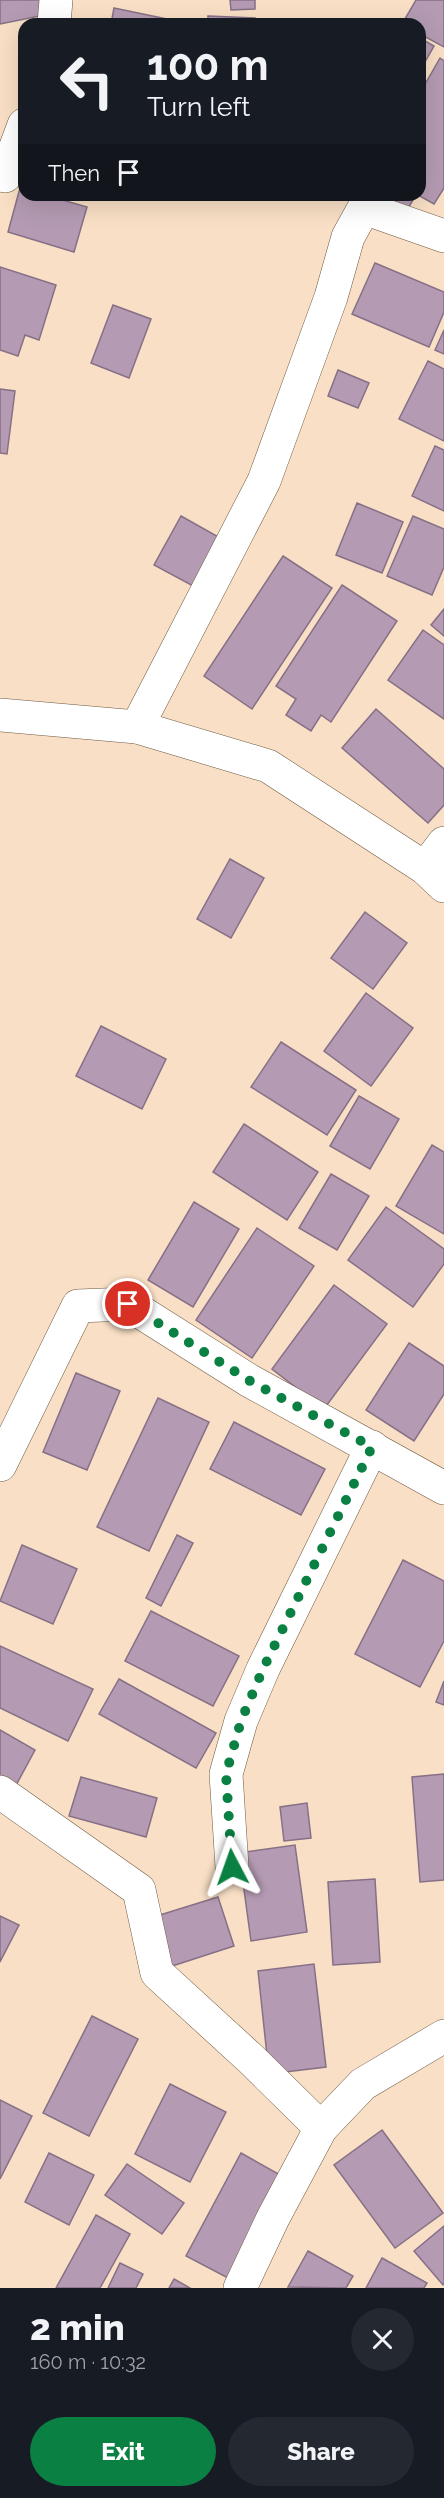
<!DOCTYPE html>
<meta charset="utf-8">
<style>
:root{--surface:#171b24;--page:#242831;--text:#f1f3f6;--muted:#9ea1a6;--accent:#0b8043}
body{margin:0;font-family:Raleway,sans-serif;background:var(--page);color:var(--text);height:100vh;display:flex;flex-direction:column;font-size:22px;white-space:nowrap}
*{box-sizing:border-box;margin:0}
p{font-size:20px;color:var(--muted)}
.icon{flex:none;width:33px;height:33px;fill:none;stroke:currentColor;stroke-width:2;stroke-linecap:round;stroke-linejoin:round}
.map{position:relative;height:2288px;overflow:hidden}
.details{display:flex;flex-direction:column;background:var(--surface);flex:1}
.details>*{flex:none}
.hud{position:absolute;left:18px;top:18px;width:408px;height:183px;border-radius:18px;box-shadow:0 6px 24px #0002;background:#171b24;color:var(--text);overflow:hidden}
.pin{position:absolute;display:grid;place-items:center;width:51px;height:51px;color:#fff;margin:-26px;border:3px solid #fff;border-radius:50%;box-shadow:0 2px 6px #0007}
.me{position:absolute;width:66px;margin:-33px;rotate:356deg;stroke-linejoin:round;filter:drop-shadow(0 0 4px #0008)}
.turn{display:flex;align-items:center;gap:21px;height:126px;padding:0 30px;font-size:27px}
.turn .icon{width:78px;height:78px;stroke-width:2.5}
.turn b{display:block;font-size:42px;line-height:51px}
.then{display:flex;align-items:center;height:57px;padding:0 30px;background:#0003;gap:12px;font-size:22px}
.round{display:grid;place-items:center;flex:none;width:63px;height:63px;border-radius:32px;background:var(--page)}
.headline{display:flex;align-items:center;justify-content:space-between;height:102px;padding:0 30px}
h1{font-size:36px;font-weight:800;line-height:45px}
.button{display:flex;gap:12px;margin-top:auto;padding:12px 30px}
.button a{flex:1;height:69px;border-radius:36px;background:var(--accent);color:#fff;font-size:24px;font-weight:800;line-height:69px;text-align:center}
.button a+a{background:var(--page);color:var(--text)}
.map>svg:first-child{display:block}
.building{fill:#b49bb3;stroke:#877086;stroke-width:1.5}
.lines{fill:none;stroke-linecap:round;stroke-linejoin:round}
.street-casing{stroke:#6e5942;stroke-width:34}
.street{stroke:#fff;stroke-width:33}
.route{stroke:#0b8043;stroke-width:10;stroke-dasharray:0 18}
</style>
<div class="map">
<svg width="444" height="2288" viewBox="0 0 444 2288">
<rect width="100%" height="100%" fill="#f8dfc5"/>
<g class="building">
<path d="M0,0h43l2,15 -45,9z"/>
<path d="M230,0h25v9l-24,1z"/>
<path d="M416,0h28v47l-24,-13v-10h-18z"/>
<path d="M114,8l77,16h-80z"/>
<path d="M208,16l47,2 -1,6h-46z"/>
<path d="M420,38l14,8 -13,23h-1z"/>
<path d="M440,58l4,3v127l-10,16 -16,-9 2,-102z"/>
<path d="M20,188l4,1v6h21l42,12 -13,45 -66,-20z"/>
<path d="M379,195h37l-9,15z"/>
<path d="M375,263l69,29v20l-15,35 -77,-33z"/>
<path d="M0,267l56,18 -17,55 -14,-5 -7,21 -18,-6z"/>
<path d="M113,305l38,14 -22,59 -38,-15z"/>
<path d="M444,330v24l-9,-4z"/>
<path d="M428,361l16,8v72l-45,-22z"/>
<path d="M338,370l31,13 -11,25 -30,-12z"/>
<path d="M0,389l15,2 -8,63 -7,-1z"/>
<path d="M435,446l9,4v61l-32,-15z"/>
<path d="M357,503l46,19 -21,51 -46,-18z"/>
<path d="M181,516l41,23 -27,48 -41,-22z"/>
<path d="M413,516l31,13v38l-12,28 -45,-19z"/>
<path d="M283,556l49,32 -80,121 -48,-33z"/>
<path d="M342,585l55,36 -66,101 -10,-7 -10,16 -25,-16 10,-16 -20,-13z"/>
<path d="M444,609v27l-13,-11z"/>
<path d="M423,630l21,15v74l-56,-39z"/>
<path d="M376,709l68,60v36l-16,18 -86,-75z"/>
<path d="M230,859l34,19 -33,60 -34,-19z"/>
<path d="M365,912l42,31 -34,46 -42,-31z"/>
<path d="M366,993l47,35 -42,58 -47,-35z"/>
<path d="M101,1026l65,33 -24,50 -66,-33z"/>
<path d="M281,1042l75,48 -29,45 -76,-48z"/>
<path d="M359,1096l40,23 -29,50 -40,-23z"/>
<path d="M244,1124l74,48 -31,48 -74,-48z"/>
<path d="M432,1145l12,7v82l-48,-28z"/>
<path d="M331,1174l38,22 -32,54 -38,-22z"/>
<path d="M194,1202l45,27 -46,78 -45,-27z"/>
<path d="M386,1207l58,42v15l-31,43 -65,-47z"/>
<path d="M257,1228l57,38 -62,92 -56,-38z"/>
<path d="M334,1285l53,39 -63,85 -52,-40z"/>
<path d="M409,1343l35,23v28l-30,47 -48,-31z"/>
<path d="M76,1373l44,18 -33,79 -44,-18z"/>
<path d="M158,1398l51,24 -60,129 -52,-24z"/>
<path d="M234,1422l91,47 -24,46 -91,-46z"/>
<path d="M177,1535l16,8 -32,63 -15,-8z"/>
<path d="M22,1545l55,24 -24,55 -53,-23z"/>
<path d="M403,1560l41,21v60l-24,46 -65,-33z"/>
<path d="M151,1611l88,45 -26,50 -88,-45z"/>
<path d="M0,1646l93,43 -25,52 -68,-33z"/>
<path d="M119,1679l97,54 -20,35 -97,-54z"/>
<path d="M444,1681v24l-8,-3z"/>
<path d="M0,1730l35,20 -21,39 -14,-8z"/>
<path d="M444,1774v106l-24,2 -8,-105z"/>
<path d="M81,1777l76,21 -11,39 -77,-21z"/>
<path d="M307,1803l4,35 -27,3 -4,-34z"/>
<path d="M295,1845l12,87 -56,9 -12,-88z"/>
<path d="M375,1879l5,83 -47,3 -5,-83z"/>
<path d="M218,1897l16,49 -71,23 -16,-50z"/>
<path d="M0,1916l19,9 -19,37z"/>
<path d="M314,1964l12,103 -57,7 -11,-103z"/>
<path d="M92,2016l46,23 -49,97 -46,-23z"/>
<path d="M170,2084l56,28 -36,70 -55,-28z"/>
<path d="M0,2100l32,16 -32,63z"/>
<path d="M382,2130l61,83 -48,35 -61,-83z"/>
<path d="M49,2153l45,22 -25,50 -44,-23z"/>
<path d="M241,2153l41,23 -54,102 -42,-22z"/>
<path d="M127,2164l57,39 -22,31 -57,-39z"/>
<path d="M96,2215l34,19 -30,54h-44z"/>
<path d="M444,2226v58l-1,1 -29,-34z"/>
<path d="M308,2251l45,25 -7,12 -58,-1z"/>
<path d="M382,2258l45,25 -3,5h-58z"/>
<path d="M120,2263l23,11 -7,14h-28z"/>
<path d="M174,2279l16,9h-21z"/>
</g>
<g class="lines">
<defs>
<g id="street">
<path d="M54,24l2,-24"/>
<path d="M5,176l19,-51"/>
<path d="M0,715l137,12 131,39 157,102 19,18"/>
<path d="M137,727l127,-246 67,-184 17,-60 16,-29 80,28"/>
<path d="M425,868l19,-25"/>
<path d="M0,1465l78,-159 50,-2 122,77 194,107"/>
<path d="M0,1792l139,98 18,83 94,86 70,69"/>
<path d="M232,1867l-6,-93 15,-53 22,-52 109,-222"/>
<path d="M240,2288l33,-70 48,-90 42,-44 81,-48"/>
</g>
</defs>
<use href="#street" class="street-casing"/>
<use href="#street" class="street"/>
</g>
<g class="lines">
<path class="route" d="M128,1304l122,77 122,66 -109,222 -22,52 -15,53 6,93"/>
</g>
</svg>
<div class="pin" style="left:128px;top:1304px;background:#d93025"><svg class="icon" aria-label="arrive" viewBox="0 0 24 24"><path d="M6 21V4h12l-3 4 3 4H6"/></svg></div>
<svg class="me" style="left:232px;top:1867px" viewBox="-20 -20 40 40"><path d="M0-17L14 15 0 8-14 15z" fill="#0b8043" stroke="#fff" stroke-width="4"/></svg>
<div class="hud">
<div class="turn"><svg class="icon" aria-label="left" viewBox="0 0 24 24"><path d="M17 20v-9H6M10 6l-5 5 5 5"/></svg><div><b>100 m</b>Turn left</div></div>
<div class="then">Then<svg class="icon" aria-label="arrive" viewBox="0 0 24 24"><path d="M6 21V4h12l-3 4 3 4H6"/></svg></div>
</div>
</div>
<section class="details">
<div class="headline"><div><h1>2 min</h1><p>160 m · 10:32</p></div><a class="round"><svg class="icon" aria-label="close" viewBox="0 0 24 24"><path d="M6 6l12 12M18 6L6 18"/></svg></a></div>
<div class="button"><a>Exit</a><a>Share</a></div>
</section>
